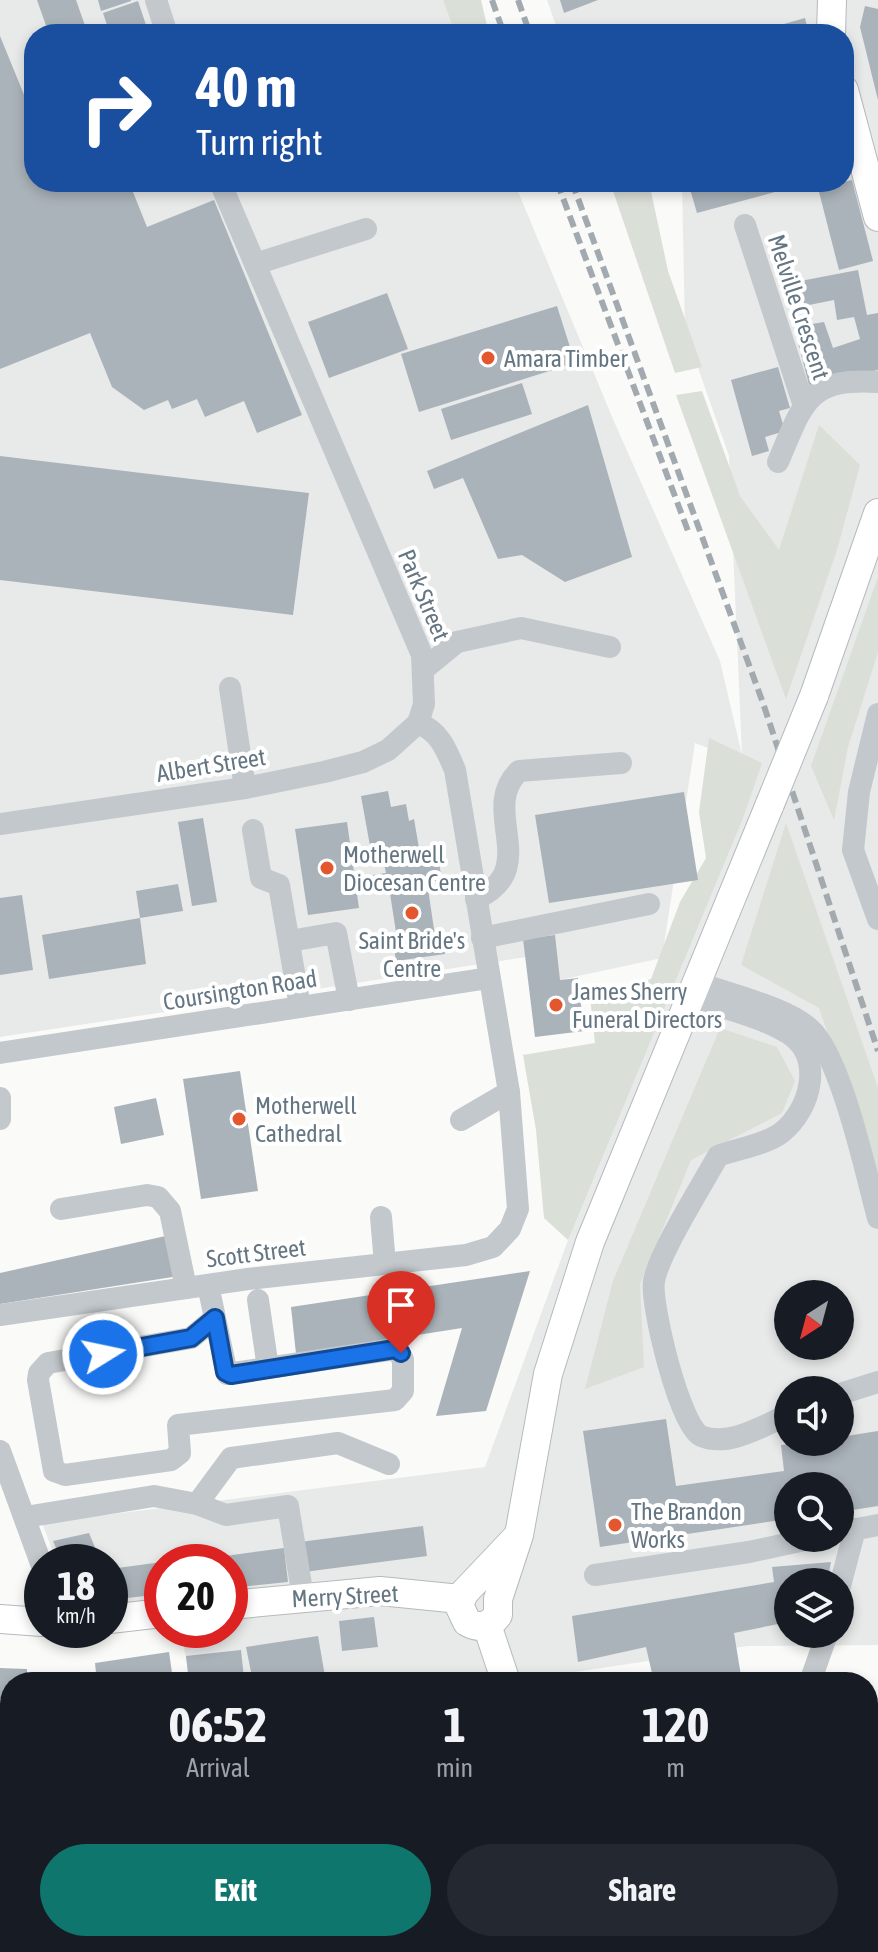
<!DOCTYPE html>
<style>
:root{--surface:#171b24;--page:#242831;--text:#f1f3f6;--muted:#9ea1a6;--accent:#0f766e}
body{margin:0;font-family:"Asap Condensed",sans-serif;background:var(--page);color:var(--text);height:100vh;display:flex;flex-direction:column;font-size:30px;white-space:nowrap}
*{box-sizing:border-box;margin:0}
p{font-size:26px;color:var(--muted)}
.icon{flex:none;width:44px;height:44px;fill:none;stroke:currentColor;stroke-width:2;stroke-linecap:round;stroke-linejoin:round}
.map{position:relative;flex:1;overflow:hidden}
.sheet{position:absolute;left:0px;top:1672px;width:878px;height:280px;display:flex;flex-direction:column;background:var(--surface);border-radius:32px 32px 0 0;box-shadow:0 4px 12px #0003}
.sheet>*{flex:none}
.guide{position:absolute;left:24px;top:24px;width:830px;height:168px;border-radius:32px;box-shadow:0 4px 12px #0003;background:#1a4fa0;color:#fff;overflow:hidden}
.needle{width:52px;rotate:216deg}
.buttons{position:absolute;left:774px;top:1280px;display:grid;gap:16px}
.buttons a{display:grid;place-items:center;width:80px;height:80px;border-radius:50%;background:var(--surface);box-shadow:0 4px 12px #0003;font-size:40px}
.speed{position:absolute;left:24px;top:1544px;display:flex;gap:16px;font-size:40px;font-weight:700;text-align:center}
.speed>*{display:grid;place-content:center;width:104px;height:104px;border-radius:50%;background:var(--surface);box-shadow:0 4px 12px #0003;line-height:1}
.speed small{font-size:20px;font-weight:400}
.speed .limit{border:12px solid #d22;background:#fff;color:#111}
.pin{position:absolute;display:grid;place-items:center;width:68px;height:68px;color:#fff;margin:-82px -34px;border-radius:50% 50% 50% 0;rotate:-45deg;box-shadow:0 0 8px #0007}
.pin .icon{rotate:45deg}
.me{position:absolute;width:88px;margin:-44px;rotate:80deg;stroke-linejoin:round;filter:drop-shadow(0 0 6px #0008)}
.turn{display:flex;align-items:center;gap:28px;height:168px;padding:0 40px;font-size:36px}
.turn .icon{width:104px;height:104px;stroke-width:2.5}
.turn b{display:block;font-size:56px;line-height:68px}
.eta{display:flex;justify-content:space-evenly;align-items:center;height:136px;text-align:center}
.eta b{font-size:48px;font-weight:700;line-height:56px}
.primary-button{display:flex;gap:16px;margin-top:auto;padding:16px 40px}
.primary-button a{flex:1;height:92px;border-radius:48px;background:var(--accent);color:#fff;font-size:32px;font-weight:700;line-height:92px;text-align:center}
.primary-button a+a{background:var(--page);color:var(--text)}
.map>svg:first-child{display:block}
.built{fill:#e8e9e9;fill-rule:evenodd}
.green{fill:#dadfd7}
.building{fill:#aab3b9}
.lines{fill:none;stroke-linecap:round;stroke-linejoin:round}
.major-casing{stroke:#b5babe;stroke-width:30}
.minor{stroke:#c3c8cc;stroke-width:22}
.major{stroke:#fff;stroke-width:28}
.rail{stroke:#a2aab0;stroke-width:6;stroke-dasharray:12 6;stroke-linecap:butt}
.major-bridge-casing{stroke:#b5babe;stroke-width:30;stroke-linecap:butt}
.major-bridge{stroke:#fff;stroke-width:28}
.route-casing{stroke:#114b97;stroke-width:20}
.route{stroke:#1a73e8;stroke-width:14}
.poi-dot{fill:#e4572e;stroke:#fff;stroke-width:3}
.labels{text-anchor:middle;dominant-baseline:central;stroke-width:8;stroke-linejoin:round;paint-order:stroke}
.street-label{font-size:24px;fill:#657683;stroke:#fff}
.poi-label{font-size:24px;fill:#657683;stroke:#fff;text-anchor:start}
</style>
<div class="map">
<svg width="878" height="1952" viewBox="0 0 878 1952">
<rect width="100%" height="100%" fill="#fafaf8"/>
<path class="built" d="M0,0h443l12,34h-421v148h480l99,237 107,242 22,94 -13,-299 -44,-125 -3,-149h162v-148h-285l-12,-34h331v1645l-130,1 -240,36h-318l-9,-52h49v-68h-68v36l-52,9v-45h-53l-15,-39 443,-56 258,-705 -48,-19 -33,215 -102,22 -7,-27 -553,84zM788,1294h52v52h-52zM788,1390h52v52h-52zM788,1486h52v52h-52zM788,1582h52v52h-52z"/>
<g class="green">
<path d="M443,0h38l8,34h-34z"/>
<path d="M610,182h39l19,89 34,96 -27,6z"/>
<path d="M702,391l38,105 39,54 40,-125 41,40 -23,85 -51,149 -110,-304z"/>
<path d="M878,577v75l-30,95 -14,73 -23,-54z"/>
<path d="M709,738l53,25 -19,55 -175,422 -24,-22 -8,-88 -13,-75 72,-12 -5,-47 61,-17 29,-77 26,-44 -7,-46z"/>
<path d="M786,823l92,265v89l-59,-169 -78,-43z"/>
<path d="M720,1028l57,19 18,34 -13,32 -91,47 -51,124 4,83 -59,22 28,-108z"/>
</g>
<g class="building">
<path d="M37,0h39l12,34h-39z"/>
<path d="M98,0h33v1l-30,10z"/>
<path d="M560,0h38l-34,13z"/>
<path d="M138,1l10,30 -38,3 -7,-21z"/>
<path d="M865,6l13,3v91l-18,-73z"/>
<path d="M805,18l4,16h-57v-1z"/>
<path d="M0,36l34,83v63h95l18,45 67,-27 88,215 -45,18 -13,-32 -39,16 -8,-18 -25,10 -4,-9 -24,10 -32,-23 -22,-54 -90,36z"/>
<path d="M852,180l21,81 -34,9 -21,-82z"/>
<path d="M688,182h120v1l-111,30z"/>
<path d="M858,270l9,45 11,-2v57l-69,15 -15,-58 30,-5 9,26 27,-9 -6,-22 -17,3 -3,-20 -40,8 -4,-25z"/>
<path d="M387,293l21,56 -79,29 -21,-56z"/>
<path d="M557,306l18,57 -156,49 -18,-58z"/>
<path d="M778,367l12,41 -11,3 6,20 -20,6 4,14 -17,5 -21,-76z"/>
<path d="M522,383l10,31 -81,26 -10,-31z"/>
<path d="M588,405l44,152 -67,25 -43,-27 -24,4 -35,-81 -29,11 -7,-18z"/>
<path d="M0,456l309,37 -16,122 -293,-35z"/>
<path d="M388,791l3,16 15,-3 3,17 5,-2 5,29 -47,9 -11,-61z"/>
<path d="M684,792l14,88 -149,23 -14,-88z"/>
<path d="M203,818l14,84 -25,4 -14,-84z"/>
<path d="M347,822l12,86 -51,7 -13,-86z"/>
<path d="M425,858l1,7 13,-2 3,17 -15,2 8,54 7,2 3,16 -49,7 -2,-14 4,-2 -9,-58 -14,2 -2,-14 13,-2 -2,-9z"/>
<path d="M178,884l5,27 -43,7 -4,-27z"/>
<path d="M22,895l11,75 -33,5v-77z"/>
<path d="M140,918l6,46 -97,15 -7,-44z"/>
<path d="M555,935l5,45 18,-2 6,53 -49,6 -12,-98z"/>
<path d="M240,1071l18,120 -57,8 -18,-120z"/>
<path d="M156,1098l8,37 -43,9 -7,-37z"/>
<path d="M170,1235l9,41 -179,28v-31z"/>
<path d="M530,1271l-44,140 -50,5 26,-88 -166,26 -5,-47z"/>
<path d="M666,1419l10,67 108,-15 -3,-26 59,-3v-5l38,-6v75l-38,6v-26h-52v33l-188,28 -17,-116z"/>
<path d="M423,1526l4,30 -123,16 -4,-30z"/>
<path d="M89,1533l12,29h-39l-9,-21z"/>
<path d="M284,1548l4,34 -58,6v-26h-48z"/>
<path d="M162,1562v32l-52,6v-31z"/>
<path d="M831,1562l-4,20h-39v40l-54,11 7,43 -34,6h-53l-8,-35 -68,15 -6,-46 202,-34 -2,-15z"/>
<path d="M374,1617l4,30 -36,4 -3,-30z"/>
<path d="M318,1636l8,46h-73l-7,-35z"/>
<path d="M241,1650l3,28 -55,4 -3,-26z"/>
<path d="M169,1652l4,28 -76,2 -2,-19z"/>
<path d="M0,1668l27,1v13h-17v17l-10,-1z"/>
<path d="M868,1806l10,2v117l-10,-2z"/>
<path d="M10,1892v50h6l-16,6v-52z"/>
<path d="M383,1942h129l-3,10h-122z"/>
</g>
<g class="lines">
<defs>
<g id="major">
<path d="M831,34l1,-34"/>
<path d="M844,90l34,127"/>
<path d="M814,696l64,-183"/>
<path d="M519,1535l-55,58 -5,12 8,17c12,7 22,5 31,-7v-16l21,-64 29,-161 42,-132 180,-438"/>
<path d="M230,1605l150,-14 80,8"/>
<path d="M0,1619l42,3"/>
<path d="M110,1619l52,-6"/>
<path d="M487,1625l19,57"/>
<path d="M627,1942l12,10"/>
</g>
</defs>
<use href="#major" class="major-casing"/>
<g class="minor">
<path d="M156,0l11,34"/>
<path d="M745,225l59,181"/>
<path d="M255,264l111,-35"/>
<path d="M778,462c25,-58 29,-85 100,-80"/>
<path d="M424,669l33,-27 64,-14 89,19"/>
<path d="M230,688l15,100"/>
<path d="M878,714l-19,78 -6,58 25,69"/>
<path d="M0,824l245,-36 79,-16 39,-10 25,-12 30,-27"/>
<path d="M253,830l8,48 18,7 21,122"/>
<path d="M476,899c67,-31 2,-89 43,-128l102,-8"/>
<path d="M482,938l167,-34"/>
<path d="M290,941l46,-8 13,67"/>
<path d="M696,982c32,12 90,25 114,47 31,27 56,145 68,189"/>
<path d="M690,996c31,12 70,20 98,37 37,23 23,77 -7,100 -16,12 -45,16 -63,23 -16,29 -59,97 -64,125 -4,22 26,146 47,155 27,12 63,-11 87,-21"/>
<path d="M0,1053l489,-75"/>
<path d="M0,1098v21"/>
<path d="M461,1120l48,-28"/>
<path d="M61,1209l86,-14 11,2 12,14 16,77"/>
<path d="M381,1217l4,47"/>
<path d="M208,1285l7,33 -24,20 -143,25 -9,10 -1,7 16,91 11,4 106,-15 9,-7 -2,-28 217,-25 8,-9v-32l-8,-10 -168,25 -12,-56"/>
<path d="M258,1300l10,68"/>
<path d="M0,1315l248,-36 218,-24 27,-8 17,-18 8,-20 -9,-117 -54,-322c-9,-21 -15,-38 -37,-47l6,-19 -2,-49 -202,-473"/>
<path d="M840,1394l38,-12"/>
<path d="M0,1451l42,115"/>
<path d="M197,1504l29,11 62,-9 15,91"/>
<path d="M25,1517l129,-21 43,8 34,-46 107,-15 51,21"/>
<path d="M841,1532l37,-7"/>
<path d="M595,1575l154,-23 65,-14"/>
<path d="M840,1586l15,-57"/>
<path d="M810,1682l17,-48"/>
<path d="M868,1780l10,1"/>
<path d="M833,1942l45,7"/>
<path d="M145,1952l27,-4"/>
<path d="M248,1952l3,-10"/>
<path d="M299,1952l3,-10"/>
<path d="M711,1952l3,-10"/>
</g>
<use href="#major" class="major"/>
<g class="rail">
<path d="M492,0l12,34"/>
<path d="M518,0l12,34"/>
<path d="M557,182l131,349"/>
<path d="M572,182l191,521 115,348"/>
</g>
<defs>
<path id="major-bridge" d="M770,804l44,-108"/>
</defs>
<use href="#major-bridge" class="major-bridge-casing"/>
<use href="#major-bridge" class="major-bridge"/>
</g>
<g class="lines">
<defs>
<path id="route" d="M103,1354l88,-16 24,-20 10,54 6,3 164,-26 6,4"/>
</defs>
<use href="#route" class="route-casing"/>
<use href="#route" class="route"/>
</g>
<g class="poi-dot">
<circle cx="488" cy="358" r="8"/>
<circle cx="327" cy="868" r="8"/>
<circle cx="412" cy="913" r="8"/>
<circle cx="556" cy="1005" r="8"/>
<circle cx="239" cy="1119" r="8"/>
<circle cx="615" cy="1525" r="8"/>
</g>
<g class="labels">
<g class="street-label">
<text transform="translate(799 307) rotate(72)">Melville Crescent</text>
<text transform="translate(424 595) rotate(67)">Park Street</text>
<text transform="translate(211 765) rotate(-9)">Albert Street</text>
<text transform="translate(240 990) rotate(-9)">Coursington Road</text>
<text transform="translate(256 1253) rotate(-7)">Scott Street</text>
<text transform="translate(345 1596) rotate(-3)">Merry Street</text>
</g>
<g class="poi-label">
<text x="504" y="358">Amara Timber</text>
<text x="343" y="854">Motherwell<tspan x="343" dy="28">Diocesan Centre</tspan></text>
<text x="412" y="940" text-anchor="middle">Saint Bride's<tspan x="412" dy="28">Centre</tspan></text>
<text x="572" y="991">James Sherry<tspan x="572" dy="28">Funeral Directors</tspan></text>
<text x="255" y="1105">Motherwell<tspan x="255" dy="28">Cathedral</tspan></text>
<text x="631" y="1511">The Brandon<tspan x="631" dy="28">Works</tspan></text>
</g>
</g>
</svg>
<div class="buttons">
<a><svg class="needle" viewBox="-14 -14 28 28"><path d="M0-13l5 13h-10z" fill="#e53935"/><path d="M0 13l5-13h-10z" fill="#9ea1a6"/></svg></a>
<a><svg class="icon" aria-label="sound" viewBox="0 0 24 24"><path d="M4 9h4l5-4v14l-5-4H4zM17 9q2 3 0 6"/></svg></a>
<a><svg class="icon" aria-label="search" viewBox="0 0 24 24"><circle cx="10" cy="10" r="6"/><path d="M15 15l6 6"/></svg></a>
<a><svg class="icon" aria-label="layers" viewBox="0 0 24 24"><path d="M12 4l9 5-9 5-9-5zM3 14l9 5 9-5"/></svg></a>
</div>
<div class="speed"><div>18<small>km/h</small></div><div class="limit">20</div></div>
<div class="pin" style="left:401px;top:1353px;background:#d93025"><svg class="icon" aria-label="arrive" viewBox="0 0 24 24"><path d="M6 21V4h12l-3 4 3 4H6"/></svg></div>
<svg class="me" style="left:103px;top:1354px" viewBox="-20 -20 40 40"><circle r="17" fill="#1a73e8" stroke="#fff" stroke-width="3"/><path d="M0-11L8 9 0 5-8 9z" fill="#fff"/></svg>
<div class="guide">
<div class="turn"><svg class="icon" aria-label="right" viewBox="0 0 24 24"><path d="M7 20v-9h11M14 6l5 5-5 5"/></svg><div><b>40 m</b>Turn right</div></div>
</div>
<section class="sheet">
<div class="eta">
<div><b>06:52</b><p>Arrival</p></div>
<div><b>1</b><p>min</p></div>
<div><b>120</b><p>m</p></div>
</div>
<div class="primary-button"><a>Exit</a><a>Share</a></div>
</section>
</div>
